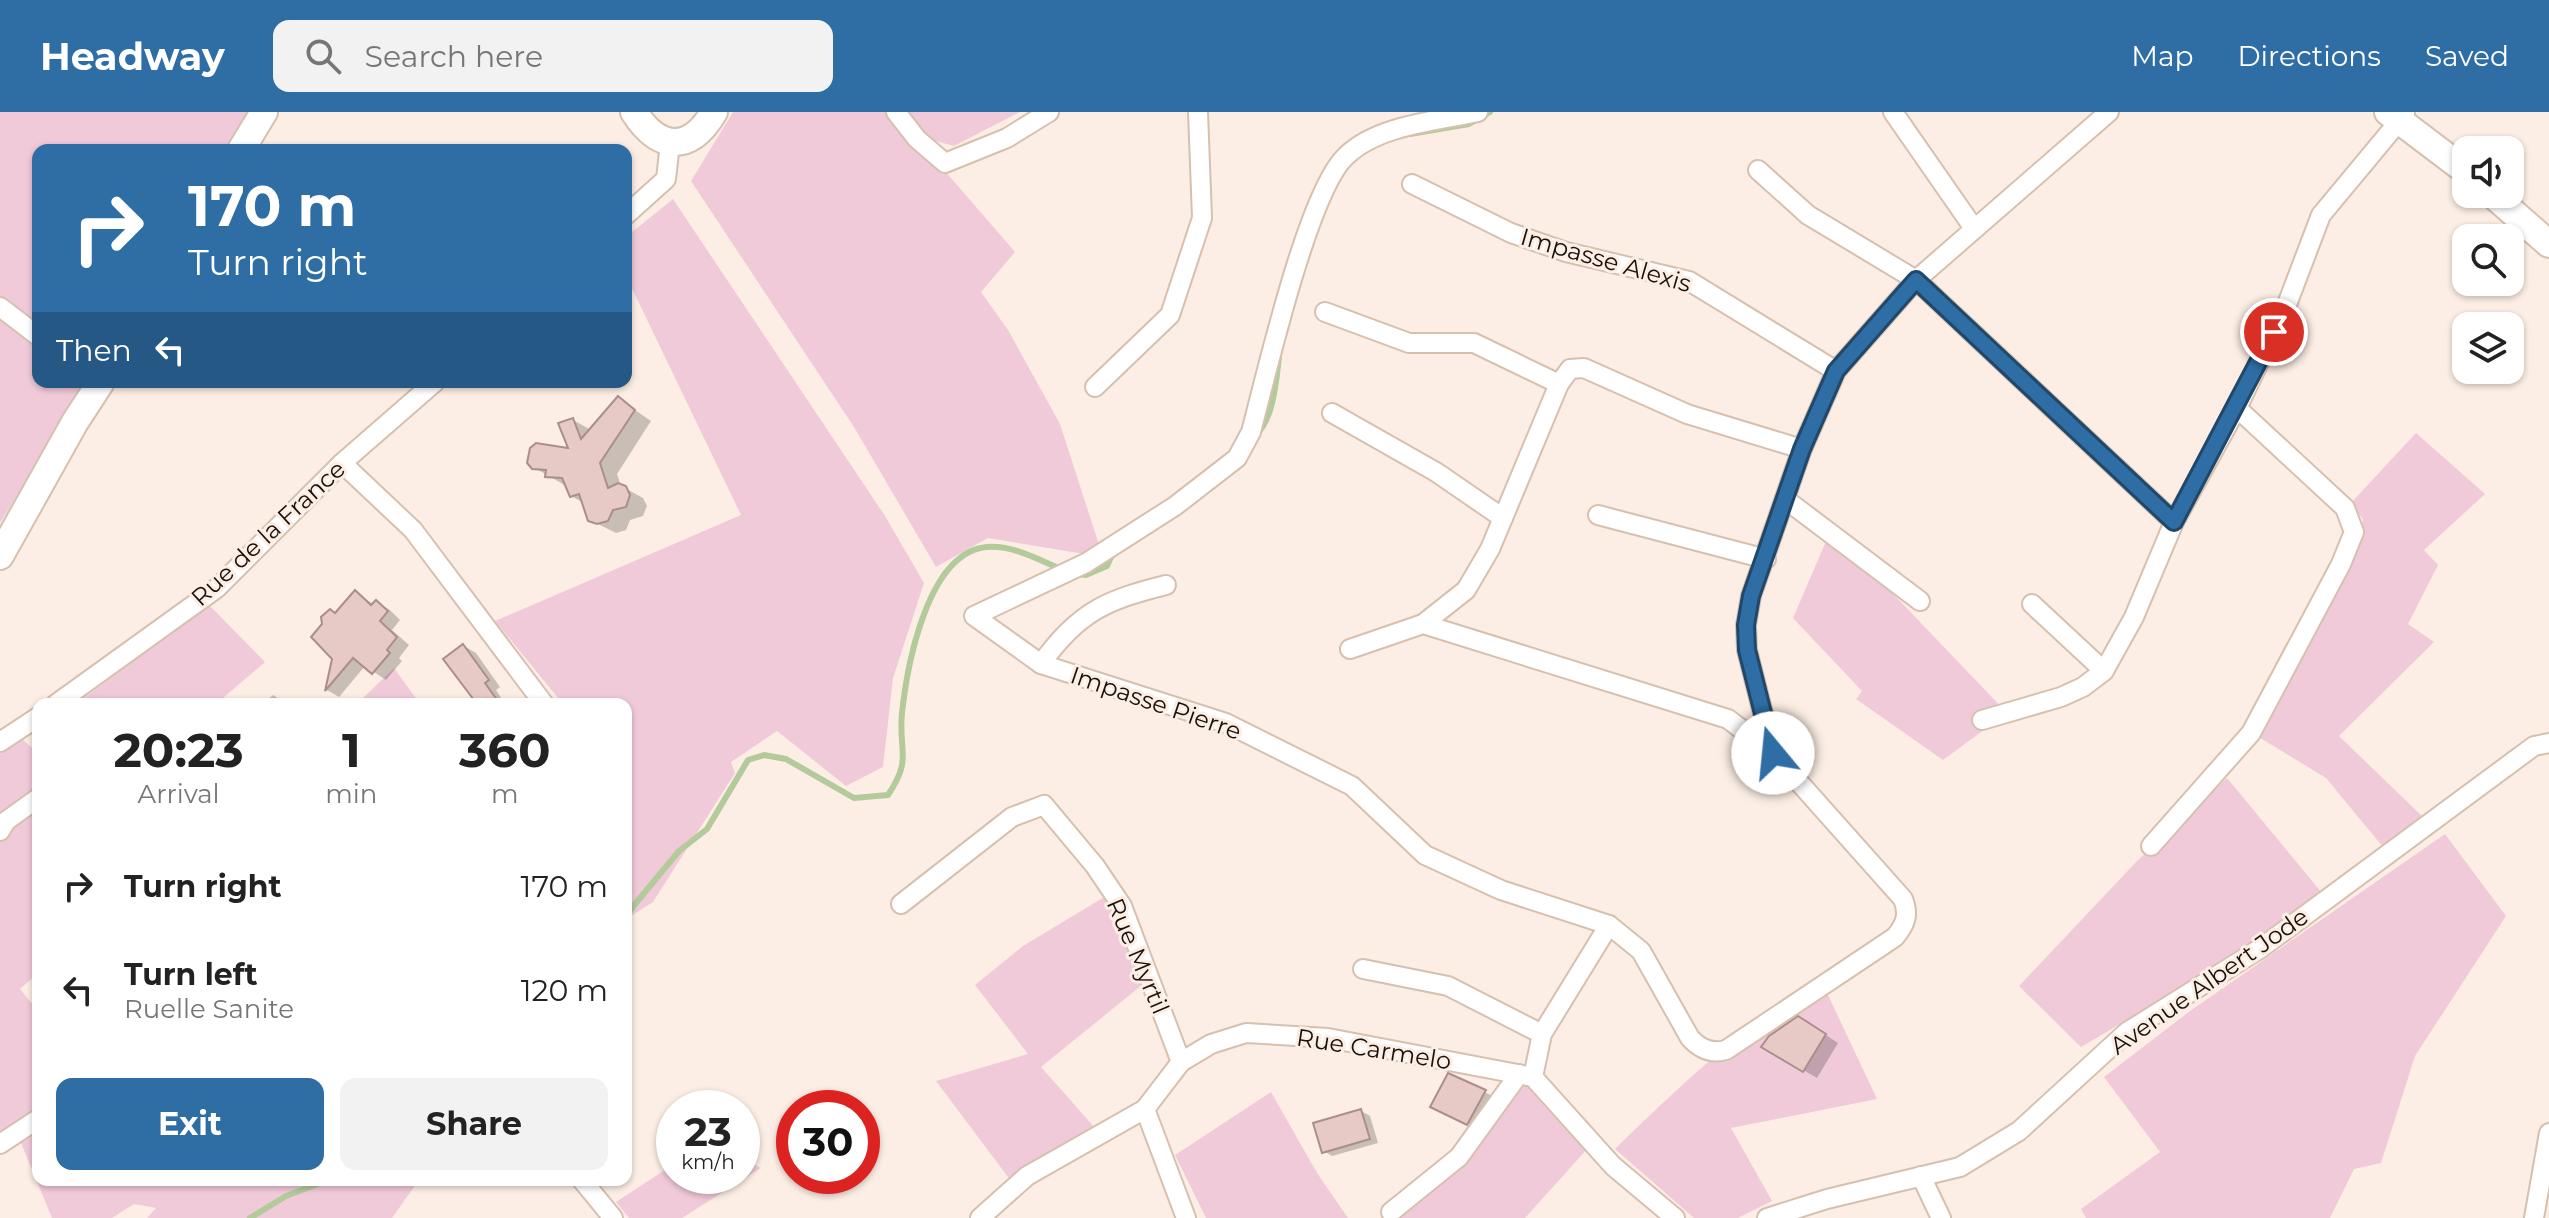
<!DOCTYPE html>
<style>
:root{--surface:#fff;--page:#f2f2f2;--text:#222;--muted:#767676;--accent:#2f6ea5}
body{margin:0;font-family:Montserrat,sans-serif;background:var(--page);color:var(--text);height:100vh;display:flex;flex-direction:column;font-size:30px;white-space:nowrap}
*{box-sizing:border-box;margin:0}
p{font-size:26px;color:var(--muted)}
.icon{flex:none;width:44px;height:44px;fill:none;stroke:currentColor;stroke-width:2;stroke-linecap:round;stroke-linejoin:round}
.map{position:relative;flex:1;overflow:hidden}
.details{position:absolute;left:32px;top:586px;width:600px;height:488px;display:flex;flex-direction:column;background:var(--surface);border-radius:16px;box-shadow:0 2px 6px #0004}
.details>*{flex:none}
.guide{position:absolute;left:32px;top:32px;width:600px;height:244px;border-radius:16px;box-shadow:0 2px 6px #0004;background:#2f6ea5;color:#fff;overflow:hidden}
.controls{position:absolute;left:2452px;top:24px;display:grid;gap:16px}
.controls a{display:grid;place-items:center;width:72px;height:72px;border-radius:16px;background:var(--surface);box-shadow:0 2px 6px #0004;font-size:40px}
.speed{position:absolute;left:656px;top:978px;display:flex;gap:16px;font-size:40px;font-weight:700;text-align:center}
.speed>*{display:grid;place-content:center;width:104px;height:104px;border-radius:50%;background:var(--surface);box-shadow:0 2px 6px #0004;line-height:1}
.speed small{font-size:20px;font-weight:400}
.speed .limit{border:12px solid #d22;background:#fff;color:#111}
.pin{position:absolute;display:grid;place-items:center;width:68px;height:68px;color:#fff;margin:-34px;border:4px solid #fff;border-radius:50%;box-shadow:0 2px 8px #0007}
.me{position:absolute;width:88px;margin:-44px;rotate:343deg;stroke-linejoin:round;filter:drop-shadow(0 0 6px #0008)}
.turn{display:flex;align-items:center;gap:28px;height:168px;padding:0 24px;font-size:36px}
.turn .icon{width:104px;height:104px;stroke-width:2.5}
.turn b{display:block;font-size:56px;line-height:68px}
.then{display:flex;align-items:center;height:76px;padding:0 24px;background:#0003;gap:16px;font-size:30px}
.eta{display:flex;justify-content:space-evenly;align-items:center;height:136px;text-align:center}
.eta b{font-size:48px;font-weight:700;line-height:56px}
.primary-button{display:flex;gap:16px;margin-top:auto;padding:16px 24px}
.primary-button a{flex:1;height:92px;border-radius:16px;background:var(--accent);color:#fff;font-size:32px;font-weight:700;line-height:92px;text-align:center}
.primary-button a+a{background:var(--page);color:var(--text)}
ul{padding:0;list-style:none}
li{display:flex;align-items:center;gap:24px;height:104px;padding:0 24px}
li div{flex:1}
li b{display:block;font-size:30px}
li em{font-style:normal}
header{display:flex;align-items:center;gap:48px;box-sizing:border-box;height:112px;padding:0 40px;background:var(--accent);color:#fff}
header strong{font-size:38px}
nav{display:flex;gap:44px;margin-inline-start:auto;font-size:28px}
.search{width:560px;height:72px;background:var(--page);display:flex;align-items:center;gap:20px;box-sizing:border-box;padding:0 28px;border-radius:16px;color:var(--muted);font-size:30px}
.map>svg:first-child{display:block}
.green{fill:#f1cada}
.shadow{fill:#0003}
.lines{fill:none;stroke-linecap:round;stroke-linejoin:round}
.stream{stroke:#b3cb9b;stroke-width:6}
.building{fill:#e7c9c5;stroke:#aa8e8b;stroke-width:2}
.street-casing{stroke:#d6c0af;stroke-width:22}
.secondary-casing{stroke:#d6c0af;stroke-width:30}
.street{stroke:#fff;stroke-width:18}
.secondary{stroke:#fff;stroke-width:26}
.route-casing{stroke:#1f486b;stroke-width:20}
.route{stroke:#2f6ea5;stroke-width:14}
.labels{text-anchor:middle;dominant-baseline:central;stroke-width:6;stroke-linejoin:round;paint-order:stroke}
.street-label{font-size:24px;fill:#18110b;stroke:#fceee4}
</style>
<header>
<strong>Headway</strong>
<div class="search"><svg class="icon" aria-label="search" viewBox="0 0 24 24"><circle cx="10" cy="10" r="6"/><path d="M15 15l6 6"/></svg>Search here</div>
<nav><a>Map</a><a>Directions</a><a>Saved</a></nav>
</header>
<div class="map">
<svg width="2549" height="1106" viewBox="0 0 2549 1106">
<rect width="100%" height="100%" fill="#fceee4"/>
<g class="green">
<path d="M0,0h251l-23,38h-190v232h49l-87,141z"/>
<path d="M733,0h161l121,140 -34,40 27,38 52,94 43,133 -115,-19 -52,29 -82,-140 -163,-246z"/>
<path d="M908,0h112l-66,34 -26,-7z"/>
<path d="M673,87l212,317 39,67 -31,95 -10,89 -37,19 -69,-55 -46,31 4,11 -82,129 -27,17v-215h-63l-68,-83 246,-106 -115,-239v-39z"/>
<path d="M2416,321l69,61 -61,56 14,15 -30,59 26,18 -95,94 84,81 -40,30 -57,-69 -69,-42 102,-195 4,-22 -13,-15z"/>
<path d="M1827,427l27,14 153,160 -64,47 -87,-61 6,-8 -69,-73z"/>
<path d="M209,493l56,57 -49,42h-140z"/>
<path d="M394,556l26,36h-63z"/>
<path d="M21,626l17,15v220l-18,16 18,22v97l-38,23v-378z"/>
<path d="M2227,666l95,115 -108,76 -133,78 -62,-61 119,-126z"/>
<path d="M2445,722l61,82 -91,140 -34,107 -27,6 -24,49h-244l-5,-9 79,-57 -56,-75 86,-66z"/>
<path d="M1106,784l36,89 -101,82 55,62 -85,52 -75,-100 92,-27 -53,-69 48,-39z"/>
<path d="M1820,866l57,121 -146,29 41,73 -34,17h-44l-79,-69c64,-63 129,-123 205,-171z"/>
<path d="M1527,968l61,68 -63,70h-132l71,-60z"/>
<path d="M1271,980l46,81 31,45h-142l-31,-63z"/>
<path d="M38,1021v47h381l-27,38h-245l9,-10 -22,-4 -22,14h-60l-31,-75z"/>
<path d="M742,1046l19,10 -79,50h-53l-13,-16 58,-38v12h68z"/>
</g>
<g class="shadow">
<path d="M619,287l32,22 -34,53 4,12 22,12 4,8 -4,10 -13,4 -4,10 -10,3 -26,-13 -6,-17 -13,-7 -3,-9 -35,-20 38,-17 2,-30 18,10z"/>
<path d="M355,480l19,13 3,-3 13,8 10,10 -8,10 17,15 -10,13 3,3 -16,19 -21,-14 -26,31 -12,-7 7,-32 1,-43z"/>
<path d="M464,534l12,7 24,34 -4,3 9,14h-25z"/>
<path d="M273,583l13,8 1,1h-25z"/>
<path d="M1812,914l26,17 -21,35 -53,-31z"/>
<path d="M1449,964l44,20 -17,32 -35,-17z"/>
<path d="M1361,999l9,5 8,27 -46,13 -8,-5z"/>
</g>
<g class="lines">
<g class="stream">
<path d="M1410,22l59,-10 21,-12"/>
<path d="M1255,324c19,-17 21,-55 24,-79"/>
<path d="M1078,462l8,1 21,-9 7,-16"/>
<path d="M626,803l53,-64 28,-22 41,-69 16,-5 22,4 68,39 34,-3c25,-37 10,-43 14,-82 5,-46 25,-161 85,-166 27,-2 52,13 76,23"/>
<path d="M250,1106l36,-22 42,-16"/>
</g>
</g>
<g class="building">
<path d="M618,284l17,14 -35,53 8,25 10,-5 8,3 4,9 -4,12 -13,3 -5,11 -11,3 -9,-3 -9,-27 -9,3 -8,-19 -17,-1 1,-7 -14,-1 -5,-6 3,-15 6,-5 32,5 -10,-25 15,-5 8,21z"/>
<path d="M355,478l16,15 5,-5 12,11 -8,10 17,16 -10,13 3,3 -18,21 -19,-16 -28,33 7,-32 -21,-22 11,-13 -1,-7 9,-8 5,4z"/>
<path d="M463,532l26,36 -4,3 15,21h-23l-34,-45z"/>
<path d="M1798,904l28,18 -23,38 -42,-25 8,-11z"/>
<path d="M1448,961l38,17 -19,35 -37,-18z"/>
<path d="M1361,997l9,30 -48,14 -9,-30z"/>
</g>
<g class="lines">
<defs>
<g id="street">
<path d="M896,0l21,27 28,24 62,-25 42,-26"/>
<path d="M1478,0c-41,9 -100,13 -132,44 -38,35 -80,220 -95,276l-14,26 -62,48 -89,57 -112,53 67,48 185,59 126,63 73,69 76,35 108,35 -67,109 -9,43"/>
<path d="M1893,0l80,115"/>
<path d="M1758,58l50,45 108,65 258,242"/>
<path d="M1412,72l99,49 55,19 123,29 147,90"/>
<path d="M626,103l40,-36 4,-36"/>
<path d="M0,195l38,29"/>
<path d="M1325,200l84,31h65l85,41 -69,165 -24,41 -43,34"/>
<path d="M1559,272l11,-15 14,-1 103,46 115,35"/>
<path d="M1095,275l75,-72 32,-97 -4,-106"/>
<path d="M1332,301l104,59 67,46"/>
<path d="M342,351l71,67 131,174"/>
<path d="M1785,387l135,102"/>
<path d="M1598,403l168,44"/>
<path d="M2032,492l72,67"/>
<path d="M1350,537l73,-25 305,95 45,34"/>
<path d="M1041,552c37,-52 65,-64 125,-79"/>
<path d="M56,592l161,-116 125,-125 93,-81"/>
<path d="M1982,608l79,-23 22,-10 21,-16 30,-54 40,-95 63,-114 49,-101 35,-92 84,-101"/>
<path d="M0,630l38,-25"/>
<path d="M0,719l6,-10 32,-23"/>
<path d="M2151,734l100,-113 90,-169 13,-32 -9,-24 -108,-100"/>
<path d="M901,792l111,-87 32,-12 51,61 27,40 59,156"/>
<path d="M1609,813l32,26 49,87c10,11 22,16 36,12l169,-113c11,-13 14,-23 8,-38l-130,-146 -26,-103 -1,-25 5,-29 51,-147 34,-78 80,-91 193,-168"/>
<path d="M1363,857l85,17 94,48"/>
<path d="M1145,997l41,109"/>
<path d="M0,1032l38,-25"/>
<path d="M1921,1064l20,42"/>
<path d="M582,1068l31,38"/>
<path d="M1391,1100l68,-55 60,-83"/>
<path d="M980,1106l47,-42 118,-67 36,-47 30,-18 35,-11 82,5 205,39 80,89 62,52"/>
<path d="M1767,1106l60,-19 133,-32 59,-36 108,-99 134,-84 273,-202 15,-3"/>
<path d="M2534,1106l15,-85"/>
</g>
<g id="secondary">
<path d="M634,0c25,39 56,41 80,0"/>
<path d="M2388,0l78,59"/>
<path d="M241,38l23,-38"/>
<path d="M2492,82l57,50"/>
<path d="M0,444l75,-134 26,-40"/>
</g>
</defs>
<use href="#street" class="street-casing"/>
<use href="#secondary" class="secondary-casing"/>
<use href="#street" class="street"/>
<use href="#secondary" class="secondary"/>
</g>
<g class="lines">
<defs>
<path id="route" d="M1773,641l-26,-103 -1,-25 5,-29 51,-147 34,-78 80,-91 258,242 100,-190"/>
</defs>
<use href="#route" class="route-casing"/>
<use href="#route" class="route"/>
</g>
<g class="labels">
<g class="street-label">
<text transform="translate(1606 148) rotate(16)">Impasse Alexis</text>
<text transform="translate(268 421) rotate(-43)">Rue de la France</text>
<text transform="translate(1156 591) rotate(19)">Impasse Pierre</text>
<text transform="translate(1138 844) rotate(67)">Rue Myrtil</text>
<text transform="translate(2209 869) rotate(-35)">Avenue Albert Jode</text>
<text transform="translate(1374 937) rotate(9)">Rue Carmelo</text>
</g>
</g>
</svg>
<div class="controls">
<a><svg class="icon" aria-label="sound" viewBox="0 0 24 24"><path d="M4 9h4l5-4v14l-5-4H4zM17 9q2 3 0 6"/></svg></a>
<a><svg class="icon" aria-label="search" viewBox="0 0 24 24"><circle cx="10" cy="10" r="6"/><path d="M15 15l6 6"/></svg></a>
<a><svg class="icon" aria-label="layers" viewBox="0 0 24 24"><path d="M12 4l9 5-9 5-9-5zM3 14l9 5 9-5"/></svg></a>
</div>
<div class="speed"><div>23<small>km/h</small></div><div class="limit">30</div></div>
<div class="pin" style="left:2274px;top:220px;background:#d93025"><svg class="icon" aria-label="arrive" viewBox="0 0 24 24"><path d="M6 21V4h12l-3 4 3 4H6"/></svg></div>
<svg class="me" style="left:1773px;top:641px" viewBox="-20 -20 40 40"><circle r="19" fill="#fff"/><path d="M0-13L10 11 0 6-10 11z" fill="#2f6ea5"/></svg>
<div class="guide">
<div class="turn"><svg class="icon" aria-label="right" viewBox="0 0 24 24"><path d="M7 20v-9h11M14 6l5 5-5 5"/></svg><div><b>170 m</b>Turn right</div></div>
<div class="then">Then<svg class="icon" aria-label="left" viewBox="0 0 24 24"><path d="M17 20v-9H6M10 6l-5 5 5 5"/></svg></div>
</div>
<section class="details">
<div class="eta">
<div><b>20:23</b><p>Arrival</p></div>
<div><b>1</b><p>min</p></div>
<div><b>360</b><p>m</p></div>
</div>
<ul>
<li><svg class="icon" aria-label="right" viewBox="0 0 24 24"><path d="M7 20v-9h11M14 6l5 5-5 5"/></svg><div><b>Turn right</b></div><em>170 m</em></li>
<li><svg class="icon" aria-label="left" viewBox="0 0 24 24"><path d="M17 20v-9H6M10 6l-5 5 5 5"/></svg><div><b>Turn left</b><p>Ruelle Sanite</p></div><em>120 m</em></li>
</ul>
<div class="primary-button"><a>Exit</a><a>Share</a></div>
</section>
</div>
